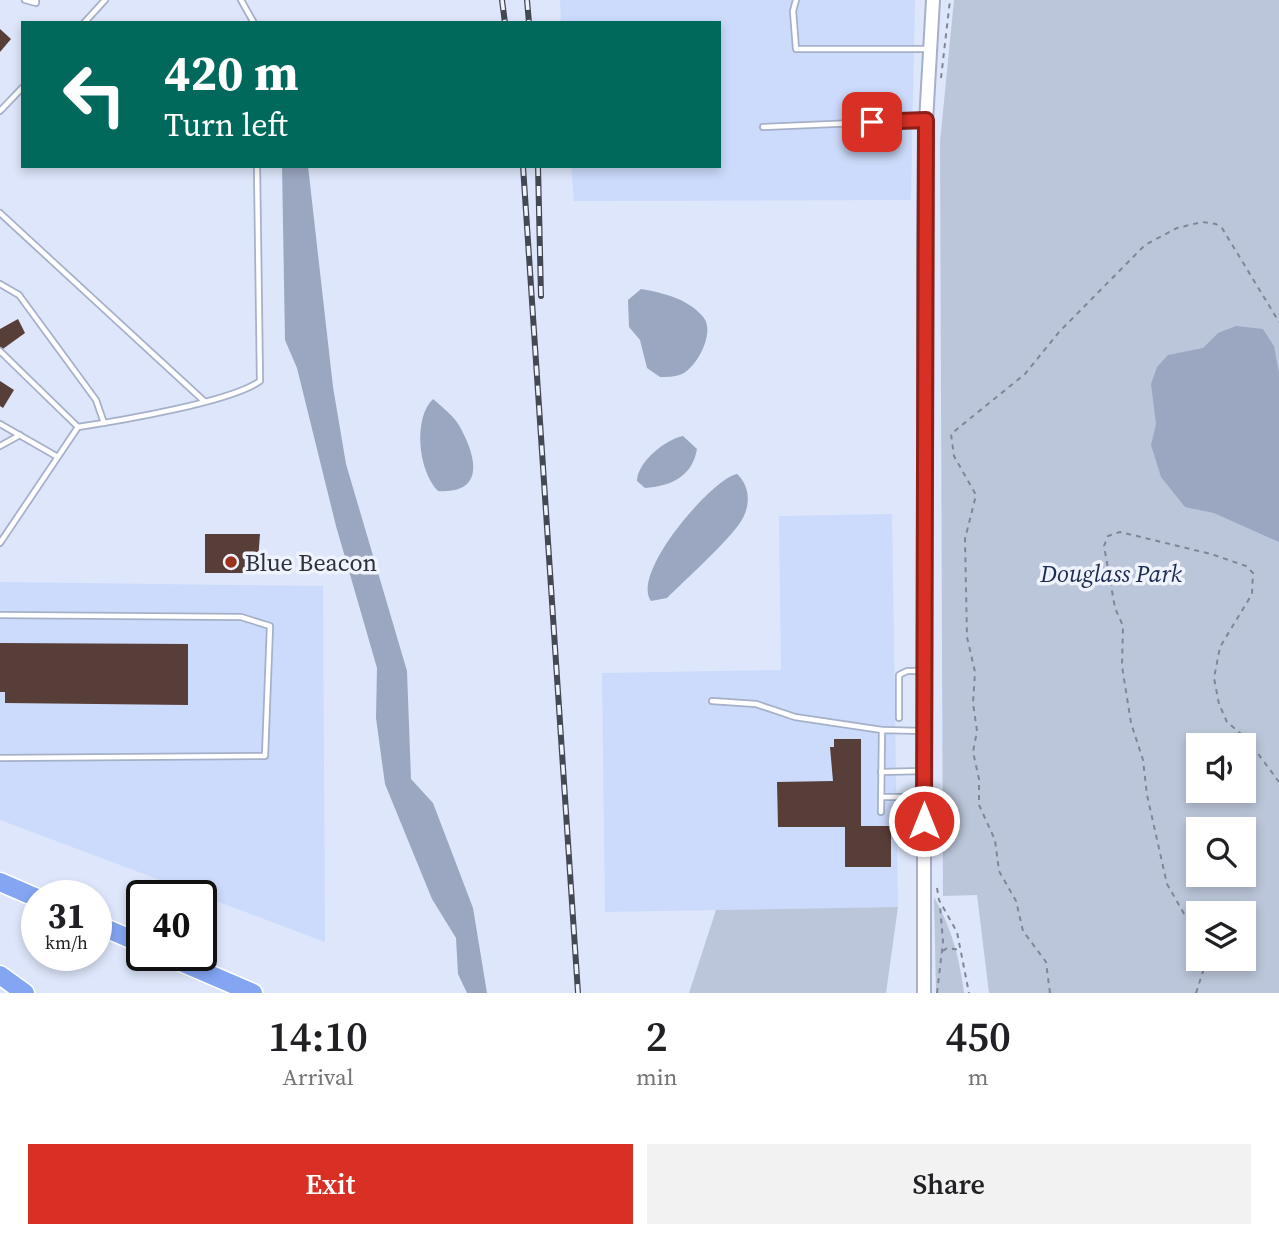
<!DOCTYPE html>
<style>
:root{--surface:#fff;--page:#f2f2f2;--text:#202124;--muted:#757577;--accent:#d93025}
body{margin:0;font-family:"Source Serif 4",serif;background:var(--page);color:var(--text);height:100vh;display:flex;flex-direction:column;font-size:26px;white-space:nowrap}
*{box-sizing:border-box;margin:0}
p{font-size:23px;color:var(--muted)}
.icon{flex:none;width:38px;height:38px;fill:none;stroke:currentColor;stroke-width:2;stroke-linecap:round;stroke-linejoin:round}
.map{position:relative;height:993px;overflow:hidden}
.drawer{display:flex;flex-direction:column;background:var(--surface);flex:1}
.drawer>*{flex:none}
.banner{position:absolute;left:21px;top:21px;width:700px;height:147px;border-radius:0px;box-shadow:0 4px 10px #0003;background:#00695c;color:#fff;overflow:hidden}
.controls{position:absolute;left:1186px;top:733px;display:grid;gap:14px}
.controls a{display:grid;place-items:center;width:70px;height:70px;border-radius:0px;background:var(--surface);box-shadow:0 4px 10px #0003;font-size:35px}
.speed{position:absolute;left:21px;top:880px;display:flex;gap:14px;font-size:35px;font-weight:700;text-align:center}
.speed>*{display:grid;place-content:center;width:91px;height:91px;border-radius:50%;background:var(--surface);box-shadow:0 4px 10px #0003;line-height:1}
.speed small{font-size:18px;font-weight:400}
.speed .limit{border:4px solid #111;border-radius:10px;background:#fff;color:#111}
.pin{position:absolute;display:grid;place-items:center;width:60px;height:60px;color:#fff;margin:-30px;border-radius:14px;box-shadow:0 4px 10px #0006}
.me{position:absolute;width:77px;margin:-38px;rotate:0deg;stroke-linejoin:round;filter:drop-shadow(0 0 5px #0008)}
.turn{display:flex;align-items:center;gap:24px;height:147px;padding:0 28px;font-size:32px}
.turn .icon{width:91px;height:91px;stroke-width:2.5}
.turn b{display:block;font-size:49px;line-height:60px}
.eta{display:flex;justify-content:space-evenly;align-items:center;height:119px;text-align:center}
.eta b{font-size:42px;font-weight:600;line-height:49px}
.action{display:flex;gap:14px;margin-top:auto;padding:14px 28px}
.action a{flex:1;height:80px;border-radius:0px;background:var(--accent);color:#fff;font-size:28px;font-weight:600;line-height:80px;text-align:center}
.action a+a{background:var(--page);color:var(--text)}
.map>svg:first-child{display:block}
.built{fill:#ccdbfb}
.green{fill:#bcc6da;fill-rule:evenodd}
.water{fill:#9ba7c1}
.building{fill:#583e39}
.lines{fill:none;stroke-linecap:round;stroke-linejoin:round}
.service-casing{stroke:#a5b0c9;stroke-width:8}
.tertiary-casing{stroke:#a5b0c9;stroke-width:16}
.motorway-casing{stroke:#fff;stroke-width:21}
.path{stroke:#808695;stroke-width:2;stroke-dasharray:5 5;stroke-linecap:butt}
.service{stroke:#fff;stroke-width:4.5}
.tertiary{stroke:#fff;stroke-width:12}
.motorway{stroke:#83a5f2;stroke-width:18}
.rail-casing{stroke:#434853;stroke-width:6}
.rail{stroke:#eef3fe;stroke-width:3.5;stroke-dasharray:10;stroke-linecap:butt}
.route-casing{stroke:#8d1f18;stroke-width:18}
.route{stroke:#d93025;stroke-width:12}
.poi-dot{fill:#9b321d;stroke:#eef3fe;stroke-width:2.5}
.labels{text-anchor:middle;dominant-baseline:central;stroke-width:7;stroke-linejoin:round;paint-order:stroke}
.poi-label{font-size:24px;fill:#2d313b;stroke:#eef3fe;text-anchor:start}
.park-label{font-size:24px;font-style:italic;fill:#1c2b50;stroke:#eef3fe}
</style>
<div class="map">
<svg width="1279" height="993" viewBox="0 0 1279 993">
<rect width="100%" height="100%" fill="#dde6fb"/>
<g class="built">
<path d="M560,0h355l-4,200 -337,1 -3,-35h148v-143h-158z"/>
<path d="M892,514l6,393 -293,5 -3,-239 179,-3 -2,-154z"/>
<path d="M0,582l323,4 2,356 -325,-122z"/>
</g>
<g class="green">
<path d="M954,0h325v993h-290l-12,-98 -34,1 -3,-754zM1199,746h45v45h-45zM1199,830h45v45h-45zM1199,914h45v45h-45z"/>
<path d="M934,897c18,32 25,60 30,96h-28z"/>
<path d="M898,907l-12,86h-197l27,-83z"/>
</g>
<g class="water">
<path d="M282,166h26l25,221 13,77 61,207 4,108 22,24 40,105 14,85h-20l-9,-19 -2,-36 -24,-39 -47,-115 -9,-66 1,-50 -41,-142 -39,-158 -12,-28z"/>
<path d="M641,289c23,4 48,10 63,29 11,15 -7,49 -22,56 -7,3 -15,3 -22,3l-13,-9 -7,-28 -11,-13 -1,-27z"/>
<path d="M1236,326l27,3 11,17 5,27v169l-65,-29 -29,-6 -24,-30 -10,-32 5,-21 -5,-40 6,-17 11,-12 35,-7 15,-15z"/>
<path d="M433,399c9,8 22,18 27,28 17,31 25,67 -22,64 -20,-20 -25,-73 -5,-92z"/>
<path d="M683,436l14,13c-5,28 -26,37 -52,39l-8,-7c0,-19 29,-42 46,-45z"/>
<path d="M737,474c12,11 14,28 6,44 -10,19 -59,63 -76,80l-16,3c-21,-28 62,-123 86,-127z"/>
</g>
<g class="building">
<path d="M0,29l11,10 -11,13z"/>
<path d="M18,319l7,14 -25,18v-22z"/>
<path d="M0,381l14,9 -11,18 -3,-2z"/>
<path d="M205,534h55l-3,39h-52z"/>
<path d="M0,643l188,1v61l-183,-2v-11h-5z"/>
<path d="M834,739h27v87h30v41h-46v-40h-67l-1,-45 56,-1 -3,-34h4z"/>
</g>
<g class="lines">
<defs>
<g id="service">
<path d="M25,0l11,3v-3"/>
<path d="M241,0l13,23"/>
<path d="M796,0l-3,11 3,38h133"/>
<path d="M84,23l21,-23"/>
<path d="M0,111l23,-24"/>
<path d="M763,127l162,-7"/>
<path d="M0,213l204,188"/>
<path d="M0,284l19,11 77,105 8,23"/>
<path d="M0,351l78,76"/>
<path d="M0,424l56,32"/>
<path d="M0,446l20,-11"/>
<path d="M0,543l78,-116c40,-6 153,-25 182,-46l-3,-215"/>
<path d="M0,615l241,2 29,9 -5,130 -265,2"/>
<path d="M712,701l44,3 39,13 87,13"/>
<path d="M899,718v-43l8,-4h16"/>
<path d="M881,772l42,-1"/>
<path d="M881,797h42"/>
<path d="M881,812l1,-82 41,1"/>
</g>
<path id="tertiary" d="M924,993v-734l1,-120 8,-139"/>
<g id="motorway">
<path d="M0,882l37,16"/>
<path d="M96,924l46,20"/>
<path d="M167,956l86,37"/>
<path d="M0,975l25,18"/>
</g>
</defs>
<use href="#service" class="service-casing"/>
<use href="#tertiary" class="tertiary-casing"/>
<use href="#motorway" class="motorway-casing"/>
<g class="path">
<path d="M941,78l9,-78"/>
<path d="M937,888l2,12 18,32 12,61"/>
<path d="M1199,940l-32,-56 -20,-89 -4,-35 -12,-37 -9,-57 1,-40 -8,-18 -11,-62 4,-10 12,-4 91,22 35,12 7,7 -1,21 -32,53 -6,31 5,26 8,18 20,17 32,43"/>
<path d="M943,951l4,-3 14,2"/>
<path d="M937,993l6,-51 -3,-37"/>
<path d="M1050,993l-4,-31 -23,-31 -7,-30 -17,-30 -4,-31 -16,-35v-26l-6,-27 4,-21 -4,-28 2,-31 -8,-35 -2,-98 11,-44 -22,-39 -3,-22 74,-60 34,-42 86,-87 32,-17 25,-6 14,2 6,4 57,94"/>
<path d="M1196,993l11,-34"/>
</g>
<use href="#service" class="service"/>
<use href="#tertiary" class="tertiary"/>
<use href="#motorway" class="motorway"/>
<defs>
<g id="rail">
<path d="M502,0l3,23"/>
<path d="M527,0l2,23"/>
<path d="M523,166l55,827"/>
<path d="M538,166l3,130"/>
</g>
</defs>
<use href="#rail" class="rail-casing"/>
<use href="#rail" class="rail"/>
</g>
<g class="lines">
<defs>
<path id="route" d="M872,122l54,-2 -2,701"/>
</defs>
<use href="#route" class="route-casing"/>
<use href="#route" class="route"/>
</g>
<circle class="poi-dot" cx="231" cy="562" r="7"/>
<g class="labels">
<g class="poi-label">
<text x="245" y="562">Blue Beacon</text>
</g>
<g class="park-label">
<text x="1111" y="573">Douglass Park</text>
</g>
</g>
</svg>
<div class="controls">
<a><svg class="icon" aria-label="sound" viewBox="0 0 24 24"><path d="M4 9h4l5-4v14l-5-4H4zM17 9q2 3 0 6"/></svg></a>
<a><svg class="icon" aria-label="search" viewBox="0 0 24 24"><circle cx="10" cy="10" r="6"/><path d="M15 15l6 6"/></svg></a>
<a><svg class="icon" aria-label="layers" viewBox="0 0 24 24"><path d="M12 4l9 5-9 5-9-5zM3 14l9 5 9-5"/></svg></a>
</div>
<div class="speed"><div>31<small>km/h</small></div><div class="limit">40</div></div>
<div class="pin" style="left:872px;top:122px;background:#d93025"><svg class="icon" aria-label="arrive" viewBox="0 0 24 24"><path d="M6 21V4h12l-3 4 3 4H6"/></svg></div>
<svg class="me" style="left:924px;top:821px" viewBox="-20 -20 40 40"><circle r="17" fill="#d93025" stroke="#fff" stroke-width="3"/><path d="M0-11L8 9 0 5-8 9z" fill="#fff"/></svg>
<div class="banner">
<div class="turn"><svg class="icon" aria-label="left" viewBox="0 0 24 24"><path d="M17 20v-9H6M10 6l-5 5 5 5"/></svg><div><b>420 m</b>Turn left</div></div>
</div>
</div>
<section class="drawer">
<div class="eta">
<div><b>14:10</b><p>Arrival</p></div>
<div><b>2</b><p>min</p></div>
<div><b>450</b><p>m</p></div>
</div>
<div class="action"><a>Exit</a><a>Share</a></div>
</section>
